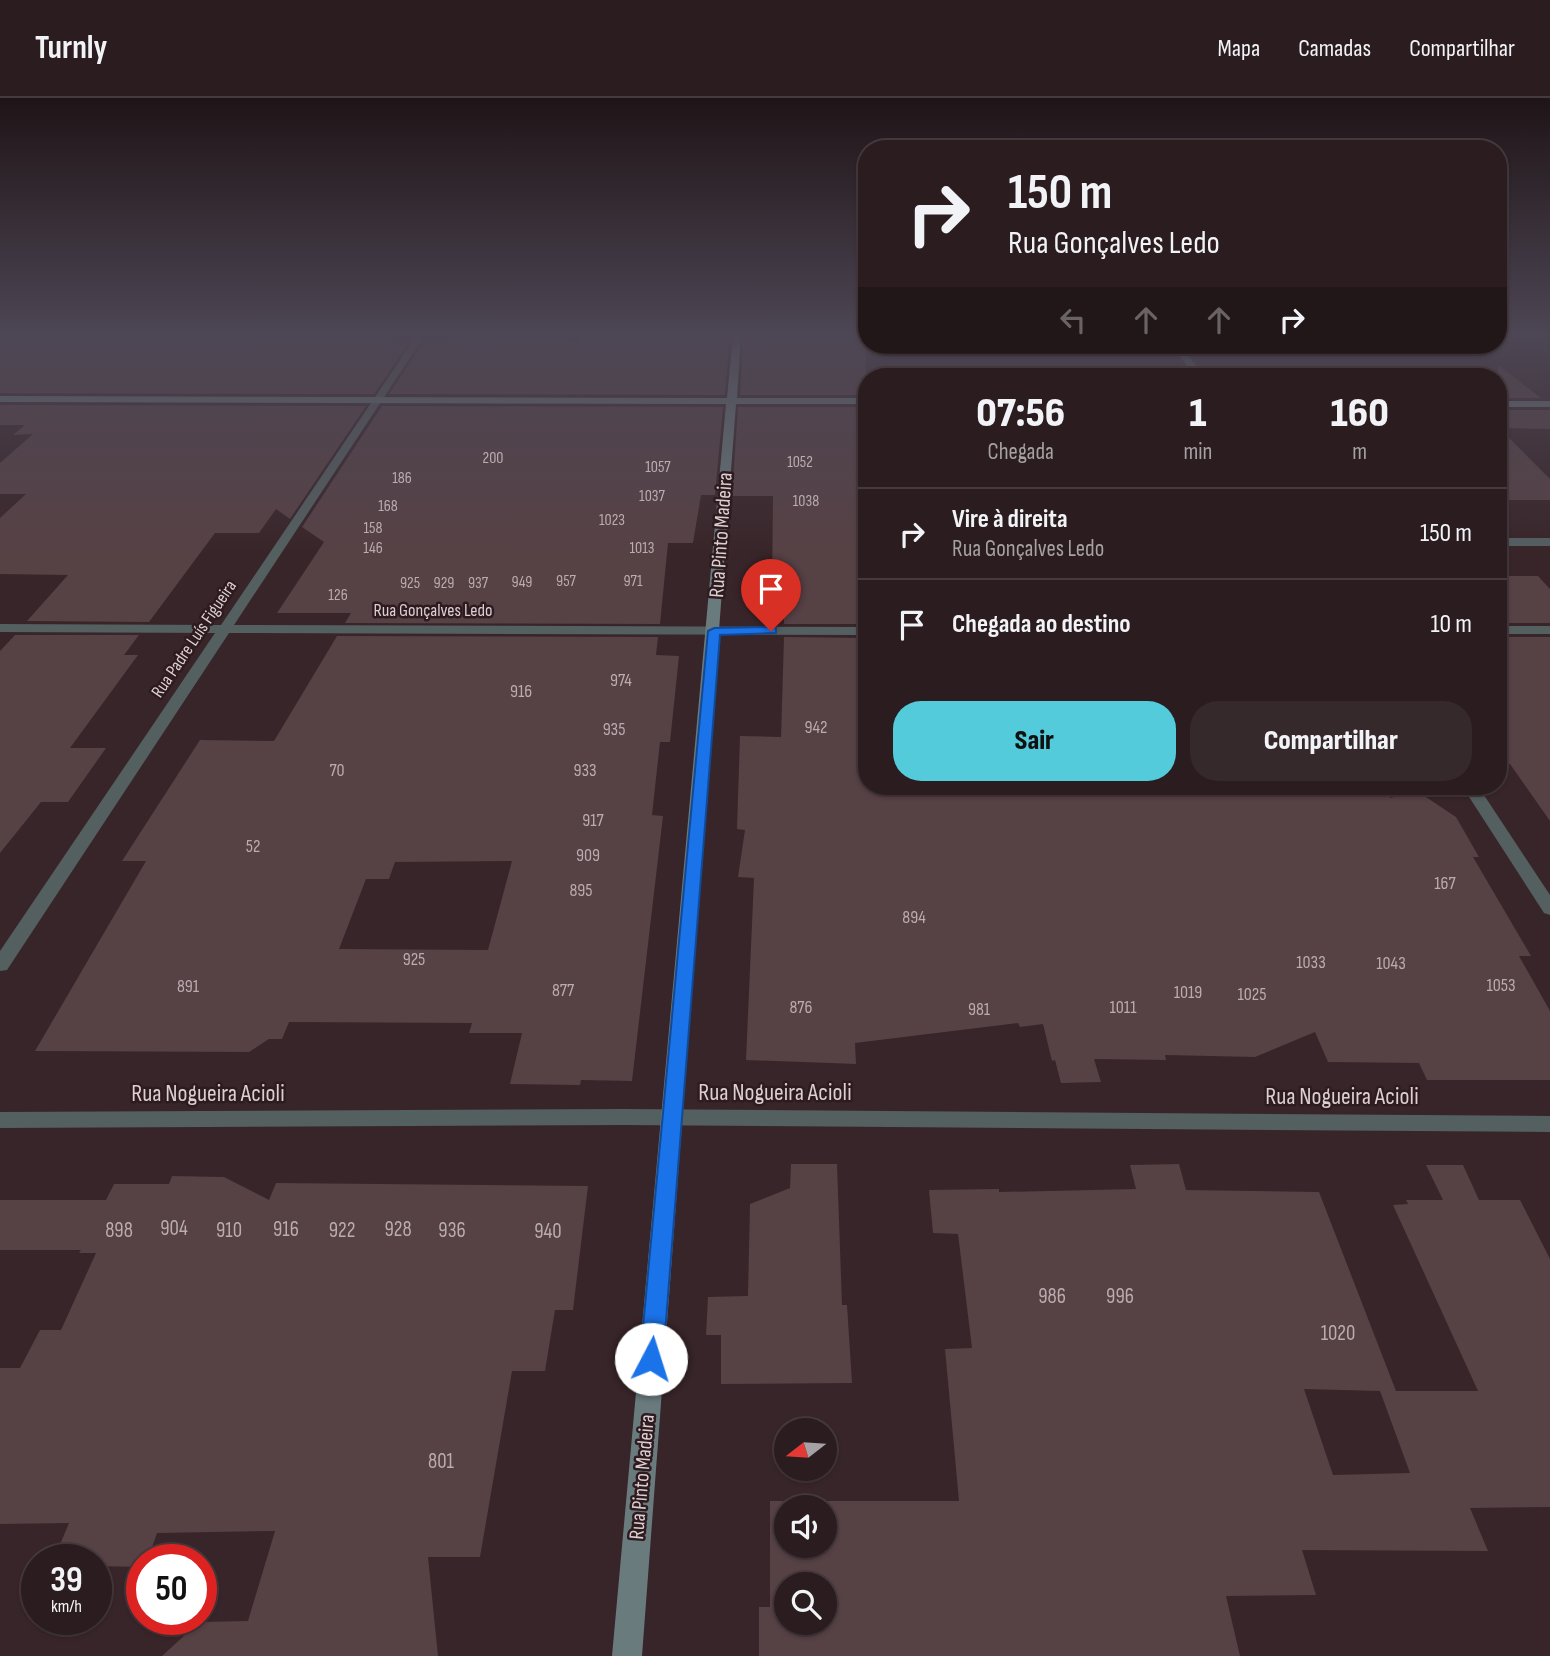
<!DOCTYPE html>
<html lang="pt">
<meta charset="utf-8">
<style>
:root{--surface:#2a1c1f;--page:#36292c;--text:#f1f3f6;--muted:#a5a1a4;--line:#463a3d;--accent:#53cbdb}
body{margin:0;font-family:"Sofia Sans Condensed",sans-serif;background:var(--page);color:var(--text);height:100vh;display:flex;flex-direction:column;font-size:26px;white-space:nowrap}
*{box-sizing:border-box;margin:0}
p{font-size:23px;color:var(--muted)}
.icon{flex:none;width:38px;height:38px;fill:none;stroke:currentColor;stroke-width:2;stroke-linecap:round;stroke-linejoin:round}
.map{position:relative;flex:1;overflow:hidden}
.side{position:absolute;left:858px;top:270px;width:649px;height:427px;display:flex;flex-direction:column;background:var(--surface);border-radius:28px;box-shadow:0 2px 5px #0004,0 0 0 2px var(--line)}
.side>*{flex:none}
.hud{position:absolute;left:858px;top:42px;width:649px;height:214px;border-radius:28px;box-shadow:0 2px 5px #0004,0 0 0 2px var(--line);background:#2a1c1f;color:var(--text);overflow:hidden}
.needle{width:46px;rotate:253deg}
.fabs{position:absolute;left:774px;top:1320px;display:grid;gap:14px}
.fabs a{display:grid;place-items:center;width:63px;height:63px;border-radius:50%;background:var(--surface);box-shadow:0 2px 5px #0004,0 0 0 2px var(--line);font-size:35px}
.speed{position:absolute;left:21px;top:1446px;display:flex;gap:14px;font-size:35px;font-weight:700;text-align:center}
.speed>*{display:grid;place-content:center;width:91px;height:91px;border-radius:50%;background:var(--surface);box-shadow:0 2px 5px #0004,0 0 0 2px var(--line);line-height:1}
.speed small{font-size:18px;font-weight:400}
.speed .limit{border:10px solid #d22;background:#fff;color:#111}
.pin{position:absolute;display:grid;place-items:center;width:60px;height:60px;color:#fff;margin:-72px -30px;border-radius:50% 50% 50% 0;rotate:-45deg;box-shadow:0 0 7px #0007}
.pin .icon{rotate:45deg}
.me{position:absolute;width:77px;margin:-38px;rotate:5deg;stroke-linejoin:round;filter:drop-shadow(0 0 5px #0008)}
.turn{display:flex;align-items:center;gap:24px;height:147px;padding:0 35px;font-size:32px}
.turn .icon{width:91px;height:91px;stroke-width:2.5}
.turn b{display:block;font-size:49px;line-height:60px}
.lanes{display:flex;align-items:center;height:66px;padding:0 35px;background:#0003;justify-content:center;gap:35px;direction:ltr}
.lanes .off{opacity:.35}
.eta{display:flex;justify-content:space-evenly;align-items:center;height:119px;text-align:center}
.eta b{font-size:42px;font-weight:800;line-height:49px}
.primary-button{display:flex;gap:14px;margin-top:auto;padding:14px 35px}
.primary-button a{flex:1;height:80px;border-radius:28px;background:var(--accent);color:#111;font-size:28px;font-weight:800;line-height:80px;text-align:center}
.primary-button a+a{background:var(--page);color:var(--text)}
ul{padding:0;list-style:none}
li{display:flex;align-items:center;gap:21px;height:91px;padding:0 35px;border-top:2px solid var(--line)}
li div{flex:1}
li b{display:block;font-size:26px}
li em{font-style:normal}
header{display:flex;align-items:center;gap:42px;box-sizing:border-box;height:98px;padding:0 35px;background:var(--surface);border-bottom:2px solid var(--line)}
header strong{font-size:33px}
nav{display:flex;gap:38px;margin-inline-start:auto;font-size:24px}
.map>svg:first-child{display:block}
.building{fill:#564145;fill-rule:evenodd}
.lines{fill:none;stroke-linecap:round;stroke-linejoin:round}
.street{fill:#545f60;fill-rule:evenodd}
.secondary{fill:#6a7b7e;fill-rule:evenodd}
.route{fill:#1a73e8;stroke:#114b97;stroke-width:2}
.labels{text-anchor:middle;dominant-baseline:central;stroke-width:5;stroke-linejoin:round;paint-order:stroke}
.far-number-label{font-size:16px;fill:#baacaf}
.far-street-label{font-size:18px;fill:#dccfd2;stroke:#2e1b20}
.number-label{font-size:18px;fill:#baacaf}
.street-label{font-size:21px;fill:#dccfd2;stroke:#2e1b20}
.near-number-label{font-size:21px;fill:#baacaf}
.near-street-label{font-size:24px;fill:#dccfd2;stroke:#2e1b20}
</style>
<header>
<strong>Turnly</strong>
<nav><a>Mapa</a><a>Camadas</a><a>Compartilhar</a></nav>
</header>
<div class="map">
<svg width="1550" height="1558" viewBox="0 0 1550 1558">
<rect width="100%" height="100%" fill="#382529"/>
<g class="building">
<path d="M176,237h212l-7,8h28l-35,51 -374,-1v-54h171z"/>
<path d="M607,237h123l-5,60 -336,-1 34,-51 155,-1 2,-5z"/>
<path d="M743,237h117l1,5h5v55h-126z"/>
<path d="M1498,267l43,33h-43z"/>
<path d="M0,307l366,1 -76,113 -14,-10 -17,24h-44l-66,89 -122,-1 41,-46 -68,-1v-56l26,-24h-26v-31l33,-29 -20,1 12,-10h-25z"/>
<path d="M382,308l341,1 -8,88h-14l-8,48h-25l-8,81 -315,-1 6,-10h-74l47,-71 -22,-15z"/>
<path d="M738,309h128v217h-82v-35h-12l1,-93h-41z"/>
<path d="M1498,312h52v19l-51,-1 51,51v21h-52z"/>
<path d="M1498,478h40l12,13v34h-52z"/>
<path d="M15,537h124l-15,20h14l-68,93h36l-38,54h-27l-41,51v-202z"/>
<path d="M337,538l321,1 -2,18 23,1 -9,86h-10l-8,73 11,1 -31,265 -51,-1 -1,5 -70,-1 12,-51h-53l3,-10 -183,-1 -7,17h-13l-20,13 -214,-1 111,-190h-24l78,-121 74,1zM512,763l-24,89 -149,-1 27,-70h23l6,-17z"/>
<path d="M784,539l82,1v148h508l17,12 23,-9 42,28 23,40h-6l58,99h-12l31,55v69h-123l-8,-17 -91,-1 -13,-30 -60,25 -90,-2 1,5 -72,-1 7,23 -40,1 -6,-23 -3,1 -9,-37 -23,3 -2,-4 -163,20 1,21 -110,-4 8,-182 -16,-1 7,-47 -8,-1 3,-93 41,1z"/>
<path d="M1498,539h52v184l-40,-57h-12z"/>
<path d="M791,1066h46l5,141h5l5,78 -131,1v-49h-15l2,-38 40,-1 2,-92 40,-16z"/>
<path d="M1179,1066l7,26 133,2 77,199h82l-85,-186 15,-1 -2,-4h37l-17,-35h37l16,35h41l30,59v248l-80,1 18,43 -186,-1 14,45 -90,1 14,60h-481v-49h11v-106h189l-14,-152 27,-1 -14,-114 -25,-1 -4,-43 70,-1v3l137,-3 -6,-24zM1304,1291l76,2 30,82 -77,2zM786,1409h38v38h-38zM786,1486h38v38h-38z"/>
<path d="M172,1078l52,1 45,23 7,-17 312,3 -15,124h-18l-10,61h-33l-32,186h-52l10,99h-276l37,-34 49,-1 27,-90 -118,2 -9,26h-6v8l-46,-1v-7h-42l15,-36 -69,1v-156h20l20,-38h21l35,-77h-17l2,-3h-81v-50h106l8,-16h55z"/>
</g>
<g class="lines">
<g class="street">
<path d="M417,237h8l-191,290 632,2v8l-637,-2 -222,337 -7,1v-20l215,-318 -215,-1v-8l221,1z"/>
<path d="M1172,247h8l24,31h-10z"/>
<rect x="1498" y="440" width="52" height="8"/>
<rect x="1498" y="528" width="52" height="8"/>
<path d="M1462,688h16l72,109v20l-6,-2z"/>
<path d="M623,1011l927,7v16l-927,-7 -623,3v-16z"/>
</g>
<g class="secondary">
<path d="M733,237h8l-4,63h129v6h-130l-94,1252h-30l114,-1252 -726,-2v-6l727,2z"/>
<rect x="1498" y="303" width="52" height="6"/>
</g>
</g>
<linearGradient id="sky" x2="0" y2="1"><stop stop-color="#1f1417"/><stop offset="0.52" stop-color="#4d4654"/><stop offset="1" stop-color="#4d4654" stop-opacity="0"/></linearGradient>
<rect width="1550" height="455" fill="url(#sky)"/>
<path class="route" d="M771,529l5,1v5l-56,2 -57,724 -4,7 -8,3 -8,-3 -3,-7 68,-728 6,-3z"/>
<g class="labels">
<g class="far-number-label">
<text x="493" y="360">200</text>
<text x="800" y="364">1052</text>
<text x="658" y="369">1057</text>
<text x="402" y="380">186</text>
<text x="652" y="398">1037</text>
<text x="806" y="403">1038</text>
<text x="388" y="408">168</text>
<text x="612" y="422">1023</text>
<text x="373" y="430">158</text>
<text x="373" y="450">146</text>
<text x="642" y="450">1013</text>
<text x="566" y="483">957</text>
<text x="633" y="483">971</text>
<text x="522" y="484">949</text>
<text x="410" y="485">925</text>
<text x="444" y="485">929</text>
<text x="478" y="485">937</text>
<text x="338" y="497">126</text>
</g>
<g class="far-street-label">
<text x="433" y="512">Rua Gonçalves Ledo</text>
<text transform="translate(194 541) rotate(-56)">Rua Padre Luís Figueira</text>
</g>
<g class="number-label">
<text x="621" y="582">974</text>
<text x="521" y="593">916</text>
<text x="816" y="629">942</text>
<text x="614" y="631">935</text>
<text x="337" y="672">70</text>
<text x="585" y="672">933</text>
<text x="593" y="722">917</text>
<text x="253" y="748">52</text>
<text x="588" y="757">909</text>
<text x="1445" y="785">167</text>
<text x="581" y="792">895</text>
<text x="914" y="819">894</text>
<text x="414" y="861">925</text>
<text x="1311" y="864">1033</text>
<text x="1391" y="865">1043</text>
<text x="1501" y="887">1053</text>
<text x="188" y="888">891</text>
<text x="563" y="892">877</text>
<text x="1188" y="894">1019</text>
<text x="1252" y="896">1025</text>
<text x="801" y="909">876</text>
<text x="1123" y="909">1011</text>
<text x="979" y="911">981</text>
</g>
<g class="street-label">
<text transform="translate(721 437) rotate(-86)">Rua Pinto Madeira</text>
<text transform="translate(642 1379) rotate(-85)">Rua Pinto Madeira</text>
</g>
<g class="near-number-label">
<text x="174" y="1130">904</text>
<text x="286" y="1131">916</text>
<text x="398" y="1131">928</text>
<text x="119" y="1132">898</text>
<text x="229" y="1132">910</text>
<text x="342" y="1132">922</text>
<text x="452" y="1132">936</text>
<text x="548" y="1133">940</text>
<text x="1052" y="1198">986</text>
<text x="1120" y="1198">996</text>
<text x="1338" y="1235">1020</text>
<text x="441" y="1363">801</text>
</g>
<g class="near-street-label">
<text x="775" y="994">Rua Nogueira Acioli</text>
<text x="208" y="995">Rua Nogueira Acioli</text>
<text x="1342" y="998">Rua Nogueira Acioli</text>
</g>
</g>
</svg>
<div class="fabs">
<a><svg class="needle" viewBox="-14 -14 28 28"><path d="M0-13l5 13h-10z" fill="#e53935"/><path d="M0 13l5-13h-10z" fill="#a5a1a4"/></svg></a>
<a><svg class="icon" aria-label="sound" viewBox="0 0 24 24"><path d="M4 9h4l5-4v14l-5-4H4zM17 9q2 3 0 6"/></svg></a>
<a><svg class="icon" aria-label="search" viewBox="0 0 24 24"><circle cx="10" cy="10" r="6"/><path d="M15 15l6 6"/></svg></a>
</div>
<div class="speed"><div>39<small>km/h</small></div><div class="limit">50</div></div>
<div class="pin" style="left:771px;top:533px;background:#d93025"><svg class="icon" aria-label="arrive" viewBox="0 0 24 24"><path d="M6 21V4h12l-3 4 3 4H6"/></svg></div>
<svg class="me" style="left:651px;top:1261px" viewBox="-20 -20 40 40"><circle r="19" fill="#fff"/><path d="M0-13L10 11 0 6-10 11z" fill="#1a73e8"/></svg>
<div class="hud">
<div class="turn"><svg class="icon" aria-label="right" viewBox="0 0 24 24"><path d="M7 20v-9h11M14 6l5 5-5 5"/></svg><div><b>150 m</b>Rua Gonçalves Ledo</div></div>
<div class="lanes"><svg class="icon off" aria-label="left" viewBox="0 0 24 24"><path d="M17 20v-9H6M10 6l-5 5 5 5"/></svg><svg class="icon off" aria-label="ahead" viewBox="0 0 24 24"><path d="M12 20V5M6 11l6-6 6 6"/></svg><svg class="icon off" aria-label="ahead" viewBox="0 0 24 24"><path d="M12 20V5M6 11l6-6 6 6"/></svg><svg class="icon" aria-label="right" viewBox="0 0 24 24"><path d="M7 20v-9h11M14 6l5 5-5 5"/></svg></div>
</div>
<section class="side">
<div class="eta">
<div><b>07:56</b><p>Chegada</p></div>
<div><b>1</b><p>min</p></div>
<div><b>160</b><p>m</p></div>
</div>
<ul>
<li><svg class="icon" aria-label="right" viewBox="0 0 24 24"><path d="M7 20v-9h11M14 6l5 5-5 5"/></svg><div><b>Vire à direita</b><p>Rua Gonçalves Ledo</p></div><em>150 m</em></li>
<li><svg class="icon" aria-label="arrive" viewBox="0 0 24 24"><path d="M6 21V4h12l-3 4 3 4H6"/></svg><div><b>Chegada ao destino</b></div><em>10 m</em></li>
</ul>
<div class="primary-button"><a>Sair</a><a>Compartilhar</a></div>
</section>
</div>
